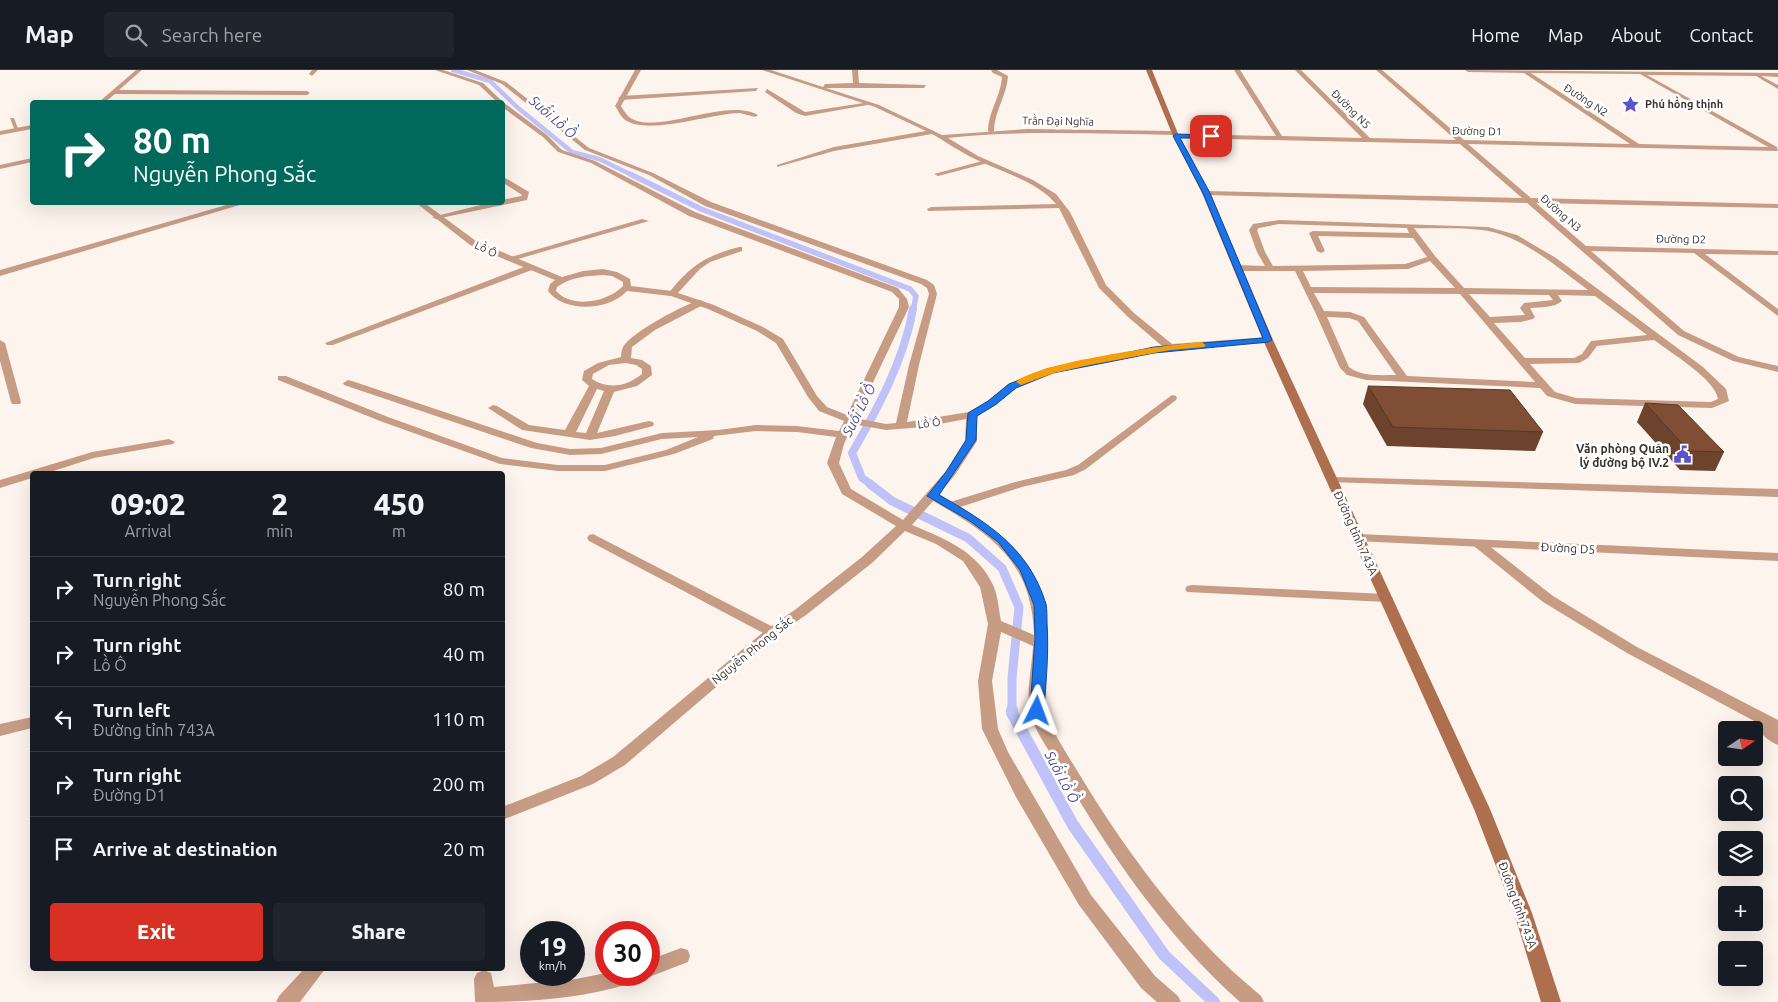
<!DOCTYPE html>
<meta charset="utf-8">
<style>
:root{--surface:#171b24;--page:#20242c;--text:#f1f3f6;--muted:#9ea1a6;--line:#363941;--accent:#d93025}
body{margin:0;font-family:Ubuntu,sans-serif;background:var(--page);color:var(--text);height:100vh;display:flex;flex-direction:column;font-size:19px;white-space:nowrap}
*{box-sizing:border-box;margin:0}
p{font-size:16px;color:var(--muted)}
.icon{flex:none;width:28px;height:28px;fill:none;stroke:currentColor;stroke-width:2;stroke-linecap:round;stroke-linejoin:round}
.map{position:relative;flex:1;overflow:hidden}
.sheet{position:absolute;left:30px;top:401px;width:475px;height:500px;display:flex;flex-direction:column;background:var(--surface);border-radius:5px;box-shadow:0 5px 20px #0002}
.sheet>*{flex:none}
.banner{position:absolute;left:30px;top:30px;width:475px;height:105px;border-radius:5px;box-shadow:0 5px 20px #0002;background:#00695c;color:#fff;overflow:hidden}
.needle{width:32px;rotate:77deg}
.controls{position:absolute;left:1718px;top:651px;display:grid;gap:10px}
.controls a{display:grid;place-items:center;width:45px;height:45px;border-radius:5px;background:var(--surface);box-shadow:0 5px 20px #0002;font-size:25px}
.speed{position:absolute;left:520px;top:851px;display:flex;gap:10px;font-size:25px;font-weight:700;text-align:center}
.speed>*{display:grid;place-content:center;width:65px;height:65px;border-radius:50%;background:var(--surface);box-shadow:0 5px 20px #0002;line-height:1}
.speed small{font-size:12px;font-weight:400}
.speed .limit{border:8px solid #d22;background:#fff;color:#111}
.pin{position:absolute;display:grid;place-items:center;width:42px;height:42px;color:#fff;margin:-21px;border-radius:10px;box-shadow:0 2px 8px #0006}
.me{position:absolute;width:55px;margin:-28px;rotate:3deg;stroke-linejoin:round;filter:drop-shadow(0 0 4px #0008)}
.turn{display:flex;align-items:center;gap:18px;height:105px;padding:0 20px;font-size:22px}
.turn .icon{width:65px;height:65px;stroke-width:2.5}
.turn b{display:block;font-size:35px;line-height:42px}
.eta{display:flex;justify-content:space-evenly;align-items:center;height:85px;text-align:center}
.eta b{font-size:30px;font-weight:800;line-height:35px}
.primary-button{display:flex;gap:10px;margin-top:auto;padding:10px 20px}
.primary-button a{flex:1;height:58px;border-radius:5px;background:var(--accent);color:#fff;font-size:20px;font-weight:800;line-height:58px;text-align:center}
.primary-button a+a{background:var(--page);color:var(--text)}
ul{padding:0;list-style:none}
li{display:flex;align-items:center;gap:15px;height:65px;padding:0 20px;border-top:1px solid var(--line)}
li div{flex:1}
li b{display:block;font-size:19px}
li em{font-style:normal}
header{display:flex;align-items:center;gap:30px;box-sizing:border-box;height:70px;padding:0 25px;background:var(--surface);border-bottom:1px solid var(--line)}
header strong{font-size:24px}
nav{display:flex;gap:28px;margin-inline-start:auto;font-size:18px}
.search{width:350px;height:45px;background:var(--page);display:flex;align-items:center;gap:12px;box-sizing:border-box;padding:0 18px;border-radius:5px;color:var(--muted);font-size:19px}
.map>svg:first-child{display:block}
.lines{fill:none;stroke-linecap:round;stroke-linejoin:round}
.stream-far4{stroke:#bec2f9;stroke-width:4.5}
.stream-far3{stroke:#bec2f9;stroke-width:5.5}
.stream-far2{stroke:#bec2f9;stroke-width:8}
.stream-far1{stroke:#bec2f9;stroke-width:9}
.stream{stroke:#bec2f9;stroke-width:12}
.service{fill:#c79c85;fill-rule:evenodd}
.minor{fill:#c79c85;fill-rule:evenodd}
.tertiary{fill:#c79c85;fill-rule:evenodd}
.secondary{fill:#ad6f4e;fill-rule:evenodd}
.wall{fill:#6d432d}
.building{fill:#7f4e34;stroke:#593724}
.route{fill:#1a73e8;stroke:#114b97}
.slow{fill:#f59e0b}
.labels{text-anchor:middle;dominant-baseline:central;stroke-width:5;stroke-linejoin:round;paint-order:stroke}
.far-street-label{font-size:11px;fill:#3a3330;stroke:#fff}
.far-poi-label{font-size:11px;font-weight:bold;fill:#3a3330;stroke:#fff;text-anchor:start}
.poi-label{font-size:12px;font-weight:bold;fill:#3a3330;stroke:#fff;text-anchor:end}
.street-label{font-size:12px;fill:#3a3330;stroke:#fff}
.water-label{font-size:14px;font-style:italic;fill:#4d4d90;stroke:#fff}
</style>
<header>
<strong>Map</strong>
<div class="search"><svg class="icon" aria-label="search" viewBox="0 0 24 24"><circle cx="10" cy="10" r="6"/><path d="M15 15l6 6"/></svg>Search here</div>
<nav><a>Home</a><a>Map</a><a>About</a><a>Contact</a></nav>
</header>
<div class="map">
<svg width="1778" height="932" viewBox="0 0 1778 932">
<rect width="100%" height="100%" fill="#fef4ee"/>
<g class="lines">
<path class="stream-far4" d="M453,0l37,11 27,26 55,45 27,7 33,16"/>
<path class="stream-far3" d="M630,104l71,35 209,80 6,7 -3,15"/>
<path class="stream-far2" d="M872,415l-10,-7 -10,-25c26,-45 52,-93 61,-144"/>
<path class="stream-far1" d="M870,414l22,17 76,37 34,30 17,39 -7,71v33"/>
<path class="stream" d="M1012,640v3l61,112 91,130 50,47"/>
<g class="service">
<path d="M312,0h6l-6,6 -3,-2z"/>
<path d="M991,0h6l11,6c-1,19 -14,36 -14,55l-3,2 -3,-2c0,-19 13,-35 14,-54l-9,-4z"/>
<path d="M758,18l-2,3 -135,9 -3,-2 3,-2z"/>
<path d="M767,19l38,23 65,-10 3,2 -68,12 -9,-3 -31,-21z"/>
<path d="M10,48h4l5,13h-4z"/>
<path d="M986,90l2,1v2l-50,13 -4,-2z"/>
<path d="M502,106l27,16 -2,8 -91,19 -4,-2 61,-15h9v-2l19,-4 1,-1 -20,-13z"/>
<path d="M642,149l7,2 -138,40 -7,-2z"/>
<path d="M1279,150l209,7 29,8 39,23 147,109 23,22 3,12 -17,7 -137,-4 -28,-8 -7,-8 -174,-8 -19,-5 -7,-7 -24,-54 -21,-43h-57l-4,-3 4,-3 27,1 -8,-14 -8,-22 4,-6zM1279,154l128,4 2,5 -96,-2 -4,2 8,18 4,2 4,-2 -7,-15 95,2 14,19 -22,7 -132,2 -8,-14 -8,-22 2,-2zM1414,158c23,1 50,-1 74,3 37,7 70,37 100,59l-124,-2 -29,-32zM1430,191l25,27 -144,-1 -8,-16 105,-2zM1314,223l146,1 75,88 -128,-6 -43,-59 -14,-5 -26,-1zM1469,224l80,1 4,5 -29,3 -4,5 5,7 -35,2zM1558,225l37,1 52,39 -56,6 -9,13 -8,4h-49l-31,-35 27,-1 12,-3 2,-2 -5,-9c11,-1 24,0 32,-7zM1327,247l22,1 9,3 38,54c-15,0 -34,2 -47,-8zM1654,270c17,13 61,39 64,59l-7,3 -135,-4 -21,-6 -25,-28 49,-1 9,-5 9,-12z"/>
<path d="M739,177h3v4l-32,11 -10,7 -25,27h-6l-1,-2c22,-28 37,-38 71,-47z"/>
<path d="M529,195l4,3 -1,2 -199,75h-6l-2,-2z"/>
<path d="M700,230l3,1v4l-48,25 -23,17 -1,11 11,2 9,6 1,9 -15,11 -23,6 -17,41 52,-12 4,1 1,2 -1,2 -38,10 -25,4 -68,-10 -34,-22 5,-3 4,1 32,19 36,5 24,-44 -7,-6 2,-9 14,-8 23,-6c0,-5 1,-10 5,-14 11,-13 57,-38 74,-43zM626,293l10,2 6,4v5c-15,12 -33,16 -50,5l1,-5 16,-9zM597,319l7,2 -18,42 -10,-1z"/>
<path d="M1172,325l4,1 1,2 -1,2 -90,69 -12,6 -52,12 -71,23 -6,-4 2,-3 68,-21 51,-12 12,-5z"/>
<path d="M593,464l184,95 2,3 -2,3h-10l-178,-94 -2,-3 2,-3z"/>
<path d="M1479,470l4,1 70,55 84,51 141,73v25c-9,-3 -19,-13 -24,-21l2,-2 -129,-69 -84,-51 -68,-55 -2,-3 2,-3z"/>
<path d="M1192,515l194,9 7,4 -7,4 -199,-10 -2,-3 2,-3z"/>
<path d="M681,878l7,2 2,6 -2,6 -39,15 -4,-2h4v-15z"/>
<path d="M304,899h21l-25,33h-24l3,-6z"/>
<path d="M484,900l7,3 3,14 82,-8 30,-6v2h33l-3,6 -7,3c-50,15 -101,18 -154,18l-1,-23 3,-6z"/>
</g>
<g class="minor">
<path d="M136,0h6l-23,20 188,1 3,2 -3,2 -192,-1 -10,8h-6z"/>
<path d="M435,0h8l40,13 20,19 44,33 15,15 33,11 100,51 203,76 9,11 2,8 -53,111 30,6 10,-1 13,-58 20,-71 -2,-6 -6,-4 -216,-78 -56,-31 -64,-25 -83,-66 -35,-14h8l31,12 83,66 64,25 58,29 216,78 7,5 3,9 -18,71 -12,57 62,-10 19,-11 20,-17 39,-16 115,-22 -34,-29 -29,-29 -40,-80 -131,3 -1,-2 4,-2 125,-3c-19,-23 -55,-32 -81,-45 -15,-7 -29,-17 -43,-25l-98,17 -57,16v-2l57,-18 92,-16 -51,-24 -113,-37h9l52,17 2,-3 28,-1 -1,-13h6l1,13 67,2 -2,3h-98l53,17 63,30 86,-6 147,2 2,3 99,2 -42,-66h6l42,66 80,2 -67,-68h6l69,68 86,2 -80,-70h6l82,70 166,4 -106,-71 -56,-1 -3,-2 313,3v4l-17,-1 17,9v4l-22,-13 -109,-1 130,72 1,4 -310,-7 63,54 247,6v4l-242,-5 50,43 192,5v4l-73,-1 73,55v7l-84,-63 -103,-2 93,80 55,26 39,9v6l-45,-11 -55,-26 -151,-132 -321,-8 -4,-2 4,-2 316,7 -62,-54 -284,-6 -2,-3c-76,-1 -151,-5 -226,3l30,18 55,24 23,14 14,18 36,73 28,28 38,31 96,-7 5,3 -5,3 -98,7 -116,22 -38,16 -20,17 -19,11v25l-22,34 -16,19c65,38 115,73 108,157 -2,24 -7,51 4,74 8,18 20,35 30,52 40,66 88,132 143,186 12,12 25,22 37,33l3,6h-24c-74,-66 -131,-149 -180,-234 -11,-18 -26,-37 -30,-57 -4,-21 2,-44 3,-65l-32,-14 -9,49 6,48 10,23 83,143 64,81 23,20 3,6h-24l-16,-14 -62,-83 -63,-108 -34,-68 -4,-48 10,-57 -8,-37 -17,-26 -27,-17 -31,-13 -33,32 -66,52 -29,20 -152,130 -32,19 -91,36v-13l79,-31 32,-19 154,-128 29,-20 66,-52 34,-31 -54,-32 -15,-31 9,-26 -39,-5 -41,-1 -42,5 -1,3 -39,15 -69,17h-47l-58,-7 -120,-43 -102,-41v-4h8l102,41 114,41 56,7h47l61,-15 32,-13 -36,2 -61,15 -31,1 -39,-7 -187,-63 -1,-2 5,-3 4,1 185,62 33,6 31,-1 61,-15 56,-3 38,-5 41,1 42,5 5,-10 -25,-10 -11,-14 -32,-54 -19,-12 -49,-22 -37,-13 -44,-5c-18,20 -63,22 -79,0l2,-7 5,-4 -85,-35 -55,-43h8l53,39 86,36 21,-6 20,-2 14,3 13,7 1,7 41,5 42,14 49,22 20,12 34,57 10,11 20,8 52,-108v-8l-7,-7 -203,-76 -98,-53 -33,-11 -15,-15 -41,-30v-5h-5l-18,-17zM1531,3l109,1 128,73 -129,-3zM603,205l9,1 11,6v4c-15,16 -51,23 -67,5l1,-4c14,-10 29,-11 46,-12zM966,349l-1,22 -19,30 -43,49 -52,-31 -12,-26 5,-19 9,-20 33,6 38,-3zM933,431c59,34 99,61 101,134l-33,-14c-2,-10 -3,-24 -7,-34 -16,-36 -49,-48 -82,-62z"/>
<path d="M635,0h6l-20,36c2,3 4,7 7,10 24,22 98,-20 130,-1l-3,2c-5,-1 -10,-3 -15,-4 -28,0 -95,24 -116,6 -4,-3 -6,-9 -9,-13z"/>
<path d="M32,55v4l-32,6v-4z"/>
<path d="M32,88v4l-32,7v-4z"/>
<path d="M237,132h13l-250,74v-6z"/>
<path d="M0,270l5,3 16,59 -1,2h-8l-1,-2 -11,-41z"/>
<path d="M169,369l6,3 -2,2 -79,14 -50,16h-12v4l-32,10v-8l92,-28z"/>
<path d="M1333,407l445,12v8l-449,-15 -2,-2 2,-2z"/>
<path d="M32,647v11l-32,8v-12z"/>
</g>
<path class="tertiary" d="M1359,464l419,19v8l-423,-20 -2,-3 2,-3z"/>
<path class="secondary" d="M1146,0h6l27,66 31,57 63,147 217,469 42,104 29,89h-20l-27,-89 -40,-104 -211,-469 -61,-147 -29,-57z"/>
</g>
<g class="wall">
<path d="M1368,316l175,46 -8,19 -148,-5 -24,-42z"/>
<path d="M1645,333l79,49 -9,19 -35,-1 -43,-48z"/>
</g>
<g class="building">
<path d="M1368,316l142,4 33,42 -150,-5z"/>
<path d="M1645,333l33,2 46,47 -35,-1z"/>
</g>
<path class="route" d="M1176,64l35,1 3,1 -3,2h-31l30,55 62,147 -4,2 -114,11 -101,20 -37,15 -21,17 -18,11 -1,24 -37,55c48,27 90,53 107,109 1,5 1,13 1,19 2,29 -1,59 -3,88l-2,3h-9l-3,-3 5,-73 -1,-33 -14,-35 -22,-28 -28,-21 -43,-25 19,-24 20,-32 2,-27 20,-12 21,-17 39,-15 106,-22 109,-9 -60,-145 -30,-57z"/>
<path class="slow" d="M1201,272l5,3 -2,2 -34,3 -81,15 -35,8 -33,12 -5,-3c22,-20 151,-37 185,-40z"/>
<defs>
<symbol id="sight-bare" viewBox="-9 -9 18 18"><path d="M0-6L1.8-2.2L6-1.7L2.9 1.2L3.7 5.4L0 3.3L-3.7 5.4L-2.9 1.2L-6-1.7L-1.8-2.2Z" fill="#5b53cb" stroke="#fff" stroke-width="2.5" paint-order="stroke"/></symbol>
<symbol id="civic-bare" viewBox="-9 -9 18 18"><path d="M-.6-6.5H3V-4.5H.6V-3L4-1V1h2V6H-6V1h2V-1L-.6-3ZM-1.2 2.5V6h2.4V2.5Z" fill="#5b53cb" stroke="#fff" stroke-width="2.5" paint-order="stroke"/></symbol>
</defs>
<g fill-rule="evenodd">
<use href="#sight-bare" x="1618" y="22" width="25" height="25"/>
<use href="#civic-bare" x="1670" y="372" width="25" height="25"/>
</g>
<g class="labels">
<g class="far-street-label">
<text transform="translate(1586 30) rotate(33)">Đường N2</text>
<text transform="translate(1351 39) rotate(45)">Đường N5</text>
<text transform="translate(1058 51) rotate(1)">Trần Đại Nghĩa</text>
<text transform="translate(1477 61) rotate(1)">Đường D1</text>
<text transform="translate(1561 143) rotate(41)">Đường N3</text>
<text transform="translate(1681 169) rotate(1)">Đường D2</text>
<text transform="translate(486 179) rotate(25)">Lồ Ô</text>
<text transform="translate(929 353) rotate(-7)">Lồ Ô</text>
</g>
<g class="far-poi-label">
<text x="1645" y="34">Phú hồng thịnh</text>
</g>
<g class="poi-label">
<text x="1669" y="378">Văn phòng Quản<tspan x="1669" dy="14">lý đường bộ IV.2</tspan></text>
</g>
<g class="street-label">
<text transform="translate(1356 463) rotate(66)">Đường tỉnh 743A</text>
<text transform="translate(1568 478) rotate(3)">Đường D5</text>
<text transform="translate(752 580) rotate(-39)">Nguyễn Phong Sắc</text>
<text transform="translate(1518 835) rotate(70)">Đường tỉnh 743A</text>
</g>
<g class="water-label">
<text transform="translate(553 47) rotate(41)">Suối Lồ Ồ</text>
<text transform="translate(859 340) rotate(-63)">Suối Lồ Ồ</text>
<text transform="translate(1062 707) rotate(62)">Suối Lồ Ồ</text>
</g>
</g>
</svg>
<div class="controls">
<a><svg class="needle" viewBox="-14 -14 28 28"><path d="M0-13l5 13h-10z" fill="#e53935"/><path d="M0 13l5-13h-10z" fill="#9ea1a6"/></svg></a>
<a><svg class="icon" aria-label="search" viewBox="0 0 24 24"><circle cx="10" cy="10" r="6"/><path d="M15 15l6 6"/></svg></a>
<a><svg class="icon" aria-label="layers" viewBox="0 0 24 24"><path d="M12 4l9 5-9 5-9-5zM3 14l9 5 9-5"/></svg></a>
<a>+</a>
<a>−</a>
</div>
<div class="speed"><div>19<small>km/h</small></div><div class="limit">30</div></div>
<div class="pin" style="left:1211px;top:66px;background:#d93025"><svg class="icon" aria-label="arrive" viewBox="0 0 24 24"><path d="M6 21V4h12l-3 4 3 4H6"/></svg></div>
<svg class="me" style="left:1037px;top:641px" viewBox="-20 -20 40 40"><path d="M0-17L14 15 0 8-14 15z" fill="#1a73e8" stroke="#fff" stroke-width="4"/></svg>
<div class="banner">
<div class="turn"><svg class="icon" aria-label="right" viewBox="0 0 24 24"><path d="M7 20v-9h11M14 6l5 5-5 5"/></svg><div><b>80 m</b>Nguyễn Phong Sắc</div></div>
</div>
<section class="sheet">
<div class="eta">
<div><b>09:02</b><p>Arrival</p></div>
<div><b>2</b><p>min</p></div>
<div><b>450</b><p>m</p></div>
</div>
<ul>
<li><svg class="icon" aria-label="right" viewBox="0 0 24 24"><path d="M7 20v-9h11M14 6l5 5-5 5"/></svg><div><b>Turn right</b><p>Nguyễn Phong Sắc</p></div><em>80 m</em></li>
<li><svg class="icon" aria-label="right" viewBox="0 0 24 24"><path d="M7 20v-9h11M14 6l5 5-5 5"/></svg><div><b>Turn right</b><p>Lồ Ô</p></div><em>40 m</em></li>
<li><svg class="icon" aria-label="left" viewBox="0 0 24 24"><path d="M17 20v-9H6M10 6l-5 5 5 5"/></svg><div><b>Turn left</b><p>Đường tỉnh 743A</p></div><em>110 m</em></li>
<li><svg class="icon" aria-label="right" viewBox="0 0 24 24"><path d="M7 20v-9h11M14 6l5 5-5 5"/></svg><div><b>Turn right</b><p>Đường D1</p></div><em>200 m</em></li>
<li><svg class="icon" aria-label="arrive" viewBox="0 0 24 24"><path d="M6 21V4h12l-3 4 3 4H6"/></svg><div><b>Arrive at destination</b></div><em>20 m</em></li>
</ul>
<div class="primary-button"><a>Exit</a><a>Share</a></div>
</section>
</div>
